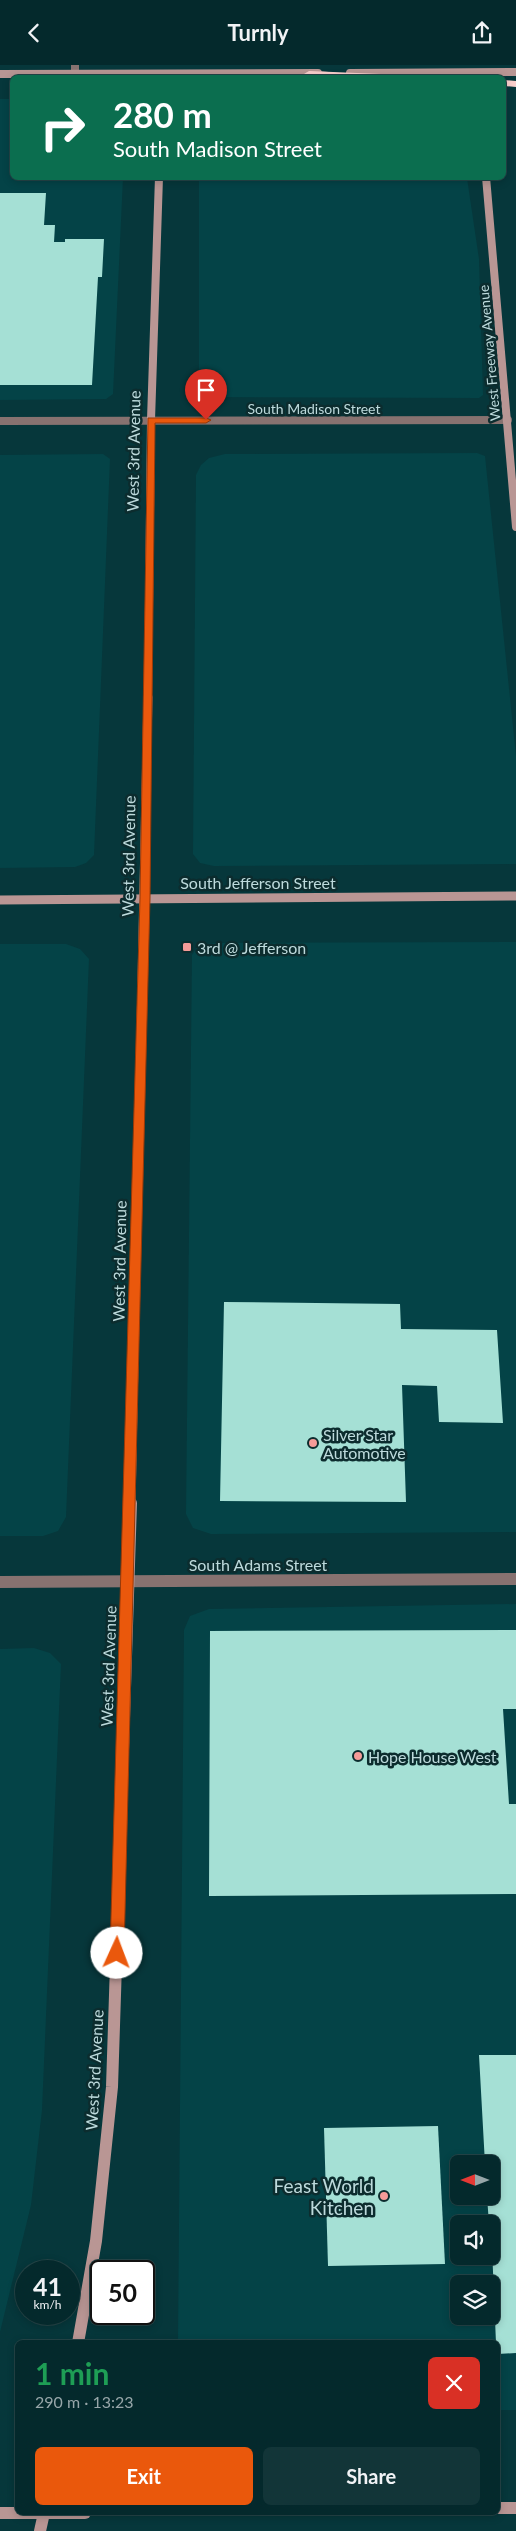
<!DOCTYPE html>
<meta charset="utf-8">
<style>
:root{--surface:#04292c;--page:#123538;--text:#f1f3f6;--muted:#97a6a9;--line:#254548;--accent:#ea580c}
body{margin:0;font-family:Lato,sans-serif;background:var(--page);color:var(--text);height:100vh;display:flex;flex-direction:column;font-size:19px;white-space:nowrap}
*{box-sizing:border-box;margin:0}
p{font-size:16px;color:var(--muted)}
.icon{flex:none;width:28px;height:28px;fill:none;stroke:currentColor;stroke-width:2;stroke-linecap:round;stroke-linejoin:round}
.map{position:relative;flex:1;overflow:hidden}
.panel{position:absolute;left:15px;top:2275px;width:485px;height:175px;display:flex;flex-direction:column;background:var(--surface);border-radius:8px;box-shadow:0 2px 8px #0003,0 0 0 1px var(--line)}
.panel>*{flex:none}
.banner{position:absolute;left:10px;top:10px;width:496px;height:105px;border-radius:8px;box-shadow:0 2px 8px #0003,0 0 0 1px var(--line);background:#0b6e4f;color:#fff;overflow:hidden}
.needle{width:32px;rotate:270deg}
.controls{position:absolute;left:450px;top:2090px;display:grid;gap:10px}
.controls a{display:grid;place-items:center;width:50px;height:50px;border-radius:8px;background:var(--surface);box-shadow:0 2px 8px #0003,0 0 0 1px var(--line);font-size:25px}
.speed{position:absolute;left:15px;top:2195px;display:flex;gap:10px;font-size:25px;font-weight:700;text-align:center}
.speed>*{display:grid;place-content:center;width:65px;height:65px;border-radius:50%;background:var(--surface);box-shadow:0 2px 8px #0003,0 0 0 1px var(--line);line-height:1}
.speed small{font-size:12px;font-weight:400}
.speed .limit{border:2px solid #111;border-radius:8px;background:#fff;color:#111}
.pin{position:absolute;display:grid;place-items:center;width:42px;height:42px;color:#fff;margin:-51px -21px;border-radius:50% 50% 50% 0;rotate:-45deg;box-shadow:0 0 5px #0007}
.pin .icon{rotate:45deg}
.me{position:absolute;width:55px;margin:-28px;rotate:2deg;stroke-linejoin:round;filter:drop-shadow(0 0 4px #0008)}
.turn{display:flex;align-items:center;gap:18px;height:105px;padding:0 20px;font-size:22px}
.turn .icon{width:65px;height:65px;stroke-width:2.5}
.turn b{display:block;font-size:35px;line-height:42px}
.round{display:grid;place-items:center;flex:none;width:52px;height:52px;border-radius:8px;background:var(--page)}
.headline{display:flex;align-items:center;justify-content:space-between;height:85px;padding:0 20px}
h1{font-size:30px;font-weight:700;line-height:38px;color:#1e9e55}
.primary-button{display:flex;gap:10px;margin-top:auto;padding:10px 20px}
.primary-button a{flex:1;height:58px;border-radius:8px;background:var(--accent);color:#fff;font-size:20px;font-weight:700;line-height:58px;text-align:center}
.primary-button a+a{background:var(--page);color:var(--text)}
header{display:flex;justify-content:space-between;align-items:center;height:65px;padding:0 20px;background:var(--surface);font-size:22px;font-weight:700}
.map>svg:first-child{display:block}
.built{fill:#044347;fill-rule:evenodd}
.building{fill:#a5e0d5}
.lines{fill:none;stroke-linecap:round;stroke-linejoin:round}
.lane{stroke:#877270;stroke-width:8}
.street-far1{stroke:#877270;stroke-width:8}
.street{stroke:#877270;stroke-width:12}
.secondary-far2{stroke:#b99694;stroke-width:8}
.secondary-far1{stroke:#b99694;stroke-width:9}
.secondary{stroke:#b99694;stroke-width:12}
.highway{fill:#facfcc;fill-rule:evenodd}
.route{fill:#ea580c;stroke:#983908}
.poi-dot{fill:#f59b98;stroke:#0c2c2e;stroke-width:2}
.labels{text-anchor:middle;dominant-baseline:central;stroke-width:5;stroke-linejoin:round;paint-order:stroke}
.far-street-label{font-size:14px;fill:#bddadc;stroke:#0c2c2e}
.street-label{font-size:16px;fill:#bddadc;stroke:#0c2c2e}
.poi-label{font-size:16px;fill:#bddadc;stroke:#0c2c2e;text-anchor:start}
.near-poi-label{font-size:19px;fill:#bddadc;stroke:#0c2c2e;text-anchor:end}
</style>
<header><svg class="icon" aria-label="back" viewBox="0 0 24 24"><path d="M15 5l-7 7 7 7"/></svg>Turnly<svg class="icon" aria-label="share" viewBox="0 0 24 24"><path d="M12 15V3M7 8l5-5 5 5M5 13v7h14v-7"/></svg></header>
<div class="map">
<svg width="516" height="2466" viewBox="0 0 516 2466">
<rect width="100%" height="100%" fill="#06373b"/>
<g class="built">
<path d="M0,34h12v78l111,1 -10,216 -7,5 -106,1z"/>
<path d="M199,113h268l12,81 4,136 -4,3 -280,-1z"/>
<path d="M477,388l8,3 31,300v108l-302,2 -14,-3 -7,-9 3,-379 5,-10 8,-7 16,-4z"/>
<path d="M103,389l7,5 -16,396 -8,8 -11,4 -75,1v-413z"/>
<path d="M516,877v590l-305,2 -18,-6 -7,-14 6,-559 5,-8 10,-4z"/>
<path d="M0,879h66l14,5 9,10 -23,558 -8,14 -15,5h-43z"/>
<path d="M516,1539v806h-18v-67h-320l6,-713 6,-14 19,-7zM459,2099h32v32h-32zM459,2159h32v32h-32zM459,2219h32v32h-32z"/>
<path d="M34,1583l16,5 11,11 -19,446 -11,95 -31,127v-683z"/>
</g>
<g class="building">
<path d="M0,128h46l-2,32h11l-1,17h11v-3h39l-2,38h-4l-6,108h-92z"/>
<path d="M224,1237l176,2 1,25 96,1 6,93 -64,-1 -2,-36 -35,-1 4,117 -186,-1z"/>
<path d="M516,1565v79h-13l6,95h7v90l-307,2 1,-265z"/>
<path d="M479,1990h37v298l-18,1 -2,-11 -5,-119h-2l-2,-28h4v-32h-6z"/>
<path d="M438,2061l7,138 -117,2 -4,-138z"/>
</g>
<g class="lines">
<path class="lane" d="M75,0v9"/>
<path class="street-far1" d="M0,356l508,-1"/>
<path class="street" d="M0,1517l516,-3"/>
<g class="secondary-far2">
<path d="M350,8l166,-1"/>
<path d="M0,9l318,-1"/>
<path d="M317,10l22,2"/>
<path d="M486,112l30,350"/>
<path d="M148,633l3,-278 8,-243"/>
</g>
<g class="secondary-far1">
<path d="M0,835l516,-4"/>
<path d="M131,1439l17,-807"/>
</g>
<g class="secondary">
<path d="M78,2278l18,-102 16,-154 19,-584"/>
<path d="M498,2443h18"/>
<path d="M0,2448h85"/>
<path d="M40,2466l4,-18"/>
</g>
<g class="highway">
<path d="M309,6l72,3 5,3 -80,-1 -2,-2z"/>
<path d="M504,15l12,1v6l-12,-1z"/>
</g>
</g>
<path class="route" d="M148,353h58l5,2 -5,3h-51l-5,475 -26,1055 -2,5 -5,2 -5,-2 -2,-5 30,-1055z"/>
<g class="poi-dot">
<rect x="182" y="877" width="10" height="10" rx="2.5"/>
<circle cx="313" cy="1378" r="5"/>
<circle cx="358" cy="1691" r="5"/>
<circle cx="384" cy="2131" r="5"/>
</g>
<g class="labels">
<g class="far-street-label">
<text transform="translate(489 288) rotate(-95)">West Freeway Avenue</text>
<text x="314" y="343">South Madison Street</text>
</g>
<g class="street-label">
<text transform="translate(133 386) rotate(-89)">West 3rd Avenue</text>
<text transform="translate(128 791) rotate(-89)">West 3rd Avenue</text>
<text x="258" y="817">South Jefferson Street</text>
<text transform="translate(119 1196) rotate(-89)">West 3rd Avenue</text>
<text x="258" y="1499">South Adams Street</text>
<text transform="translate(108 1601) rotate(-88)">West 3rd Avenue</text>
<text transform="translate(94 2005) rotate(-87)">West 3rd Avenue</text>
</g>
<g class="poi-label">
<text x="197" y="882">3rd @ Jefferson</text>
<text x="323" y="1369">Silver Star<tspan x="323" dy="18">Automotive</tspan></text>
<text x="368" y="1691">Hope House West</text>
</g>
<g class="near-poi-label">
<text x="374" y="2120">Feast World<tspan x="374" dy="22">Kitchen</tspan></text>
</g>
</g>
</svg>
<div class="controls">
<a><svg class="needle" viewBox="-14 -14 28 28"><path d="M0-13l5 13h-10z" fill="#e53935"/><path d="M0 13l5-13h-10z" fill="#97a6a9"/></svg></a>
<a><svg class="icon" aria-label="sound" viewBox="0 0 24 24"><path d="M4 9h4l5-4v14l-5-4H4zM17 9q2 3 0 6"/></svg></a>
<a><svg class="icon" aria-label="layers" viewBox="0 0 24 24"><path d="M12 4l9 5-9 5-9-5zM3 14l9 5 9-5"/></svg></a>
</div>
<div class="speed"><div>41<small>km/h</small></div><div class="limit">50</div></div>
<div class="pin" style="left:206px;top:355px;background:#d93025"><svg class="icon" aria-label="arrive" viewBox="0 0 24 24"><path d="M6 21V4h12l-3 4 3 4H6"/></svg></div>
<svg class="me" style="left:117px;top:1888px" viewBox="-20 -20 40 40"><circle r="19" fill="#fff"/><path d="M0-13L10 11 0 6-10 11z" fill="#ea580c"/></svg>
<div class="banner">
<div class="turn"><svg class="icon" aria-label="right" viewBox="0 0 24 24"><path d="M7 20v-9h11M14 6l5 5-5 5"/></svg><div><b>280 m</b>South Madison Street</div></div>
</div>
<section class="panel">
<div class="headline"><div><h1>1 min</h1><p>290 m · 13:23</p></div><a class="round" style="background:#d93025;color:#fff"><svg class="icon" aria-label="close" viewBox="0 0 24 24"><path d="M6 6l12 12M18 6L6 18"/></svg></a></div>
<div class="primary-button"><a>Exit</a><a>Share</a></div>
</section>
</div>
